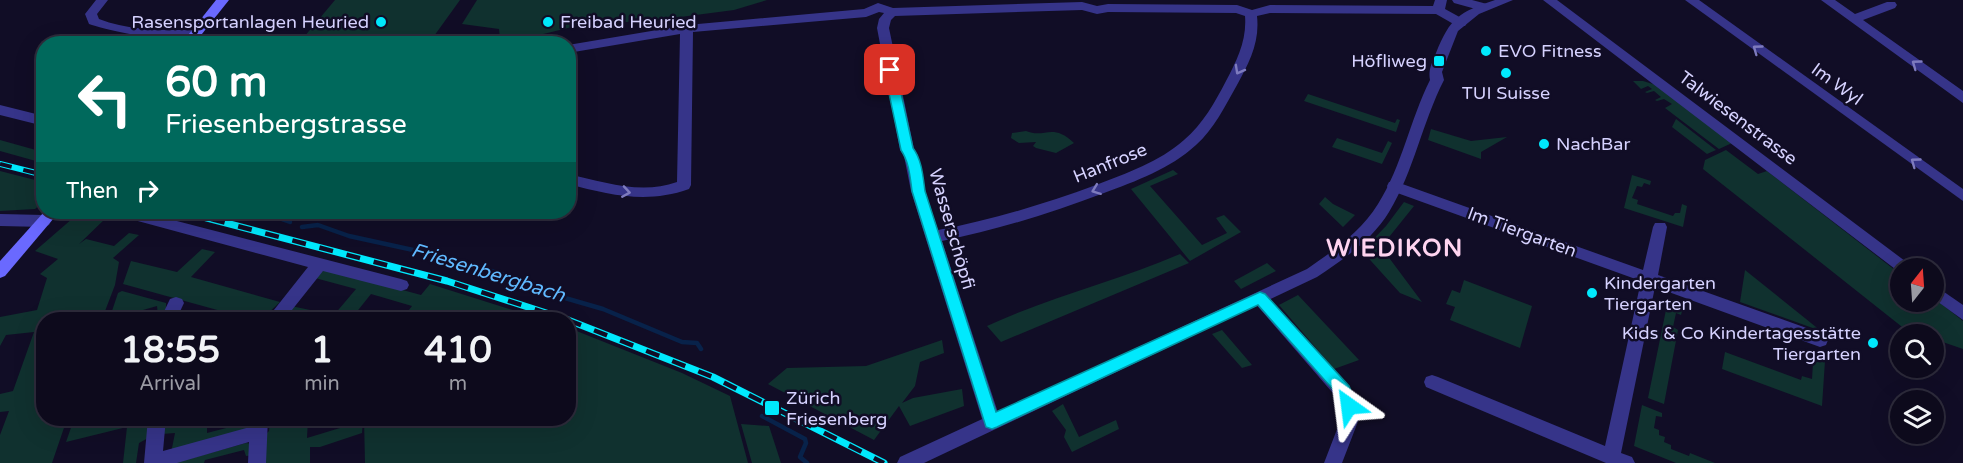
<!DOCTYPE html>
<meta charset="utf-8">
<style>
:root{--surface:#0d0a1c;--page:#161325;--text:#f1f3f6;--muted:#9a9aa3;--line:#2d2b3b}
body{margin:0;font-family:"Varela Round",sans-serif;background:var(--page);color:var(--text);height:100vh;display:flex;flex-direction:column;font-size:22px;white-space:nowrap}
*{box-sizing:border-box;margin:0}
p{font-size:20px;color:var(--muted)}
.icon{flex:none;width:33px;height:33px;fill:none;stroke:currentColor;stroke-width:2;stroke-linecap:round;stroke-linejoin:round}
.map{position:relative;flex:1;overflow:hidden}
.panel{position:absolute;left:36px;top:312px;width:540px;height:114px;display:flex;flex-direction:column;background:var(--surface);border-radius:24px;box-shadow:0 6px 24px #0002,0 0 0 2px var(--line)}
.panel>*{flex:none}
.top-card{position:absolute;left:36px;top:36px;width:540px;height:183px;border-radius:24px;box-shadow:0 6px 24px #0002,0 0 0 2px var(--line);background:#00695c;color:#fff;overflow:hidden}
.needle{width:39px;rotate:17deg}
.fabs{position:absolute;left:1890px;top:258px;display:grid;gap:12px}
.fabs a{display:grid;place-items:center;width:54px;height:54px;border-radius:50%;background:var(--surface);box-shadow:0 6px 24px #0002,0 0 0 2px var(--line);font-size:30px}
.pin{position:absolute;display:grid;place-items:center;width:51px;height:51px;color:#fff;margin:-26px;border-radius:12px;box-shadow:0 3px 9px #0006}
.me{position:absolute;width:66px;margin:-33px;rotate:329deg;stroke-linejoin:round;filter:drop-shadow(0 0 4px #0008)}
.turn{display:flex;align-items:center;gap:21px;height:126px;padding:0 30px;font-size:27px}
.turn .icon{width:78px;height:78px;stroke-width:2.5}
.turn b{display:block;font-size:42px;line-height:51px}
.then{display:flex;align-items:center;height:57px;padding:0 30px;background:#0003;gap:12px;font-size:22px}
.eta{display:flex;justify-content:space-evenly;align-items:center;height:102px;text-align:center}
.eta b{font-size:36px;font-weight:700;line-height:42px}
.map>svg:first-child{display:block}
.green{fill:#10312f}
.lines{fill:none;stroke-linecap:round;stroke-linejoin:round}
.stream{stroke:#08224a;stroke-width:4.5}
.minor{fill:#363489;fill-rule:evenodd}
.tertiary{fill:#363489;fill-rule:evenodd}
.secondary{fill:#6a69ff;fill-rule:evenodd}
.rail-far1-casing{stroke:#00e9fd;stroke-width:6}
.rail-casing{stroke:#00e9fd;stroke-width:7}
.rail-far1{stroke:#110d26;stroke-width:4;stroke-dasharray:12;stroke-linecap:butt}
.rail{stroke:#110d26;stroke-width:4.5;stroke-dasharray:14;stroke-linecap:butt}
.oneway{stroke:#7e7bbe}
.route{fill:#00e9fd;stroke:#0097a4;stroke-width:1.5}
.poi-dot{fill:#00e9fd;stroke:#110d26;stroke-width:2}
.labels{text-anchor:middle;dominant-baseline:central;stroke-width:5;stroke-linejoin:round;paint-order:stroke}
.poi-label{font-size:18px;fill:#d6d2ff;stroke:#110d26;text-anchor:start}
.street-label{font-size:18px;fill:#d6d2ff;stroke:#110d26}
.water-label{font-size:20px;font-style:italic;fill:#60b9ff;stroke:#110d26}
.district-label{font-size:24px;font-weight:bold;letter-spacing:1.5px;fill:#ffd4f0;stroke:#110d26}
</style>
<div class="map">
<svg width="1963" height="463" viewBox="0 0 1963 463">
<rect width="100%" height="100%" fill="#110d26"/>
<g class="green">
<path d="M335,0h125l-31,43h-130z"/>
<path d="M477,0h290l-33,10 -69,9 -89,7 -53,13 -23,-1 -1,-9 -37,-5z"/>
<path d="M1633,81h10l13,4 76,58 -13,6 -54,-41 7,-4 -8,-5 -7,2 -2,-1 6,-3 -7,-6 -7,2 -2,-1 7,-3 -4,-3 -7,3z"/>
<path d="M1308,94l87,29 2,-4 3,1 -4,12 -92,-31z"/>
<path d="M1676,119l40,31 -9,4 -35,-27z"/>
<path d="M1431,129l40,12 36,-4 -26,15v7l-53,-19z"/>
<path d="M1026,131c19,8 26,-9 48,12l-18,10 -20,-5 -3,-2 3,-4 -17,1 -8,-5 1,-5z"/>
<path d="M1337,138l45,15 6,-12 4,2 -10,21 -50,-17z"/>
<path d="M0,140l43,12v11l-43,-12z"/>
<path d="M1726,150l32,24 9,-3 133,103v28h34v-4l29,23v28l-29,-10v-5h-23l-208,-165 2,-9z"/>
<path d="M1173,170l5,4 -28,12 52,59 25,-12 -11,-15 8,-3 17,17 -51,29 -59,-72z"/>
<path d="M0,171l43,11v20l-8,7 -35,2z"/>
<path d="M1632,175l19,6 -1,4 -6,-2 -2,4 -5,-1 -5,12 6,2 -1,4 36,12 2,-3h5l2,-9 5,2 -4,21 -59,-19z"/>
<path d="M1325,197l8,7 22,11 -12,12 -24,-23z"/>
<path d="M1404,202l10,4 -33,41 41,55 -22,-9 -38,-42 24,-25z"/>
<path d="M80,212h17l11,4 -29,28 7,-5 28,7 15,-13 10,2 -26,23 6,4 -4,23 -13,34 -58,1v98l23,1 -15,44h-52v-28l9,-24 -9,1v-18l13,-3 21,-59 -28,3 -6,11v-29l37,-7 10,-32 -7,-4 18,-15 -23,-8z"/>
<path d="M202,249l13,3 -24,25 89,25 -18,17h-12l-127,-35 8,-23 46,11z"/>
<path d="M1180,254l9,9 -188,79 -14,-16c63,-29 130,-45 193,-72z"/>
<path d="M1267,263l9,8 -35,18 -7,-8z"/>
<path d="M325,269l96,26 9,-11 111,35h-139l10,-13 -41,-12 -20,25 -72,1 12,-14 43,9 22,-26 -41,-11z"/>
<path d="M1745,270l76,61 -81,-29z"/>
<path d="M1464,280l68,26 -12,42 -70,-28 5,-13 -9,-3 6,-14 8,3z"/>
<path d="M122,291l44,12v12l-8,2 -1,-11 -35,10 -1,3 -12,1 9,-27z"/>
<path d="M1298,295l61,65 -25,9 -55,-64z"/>
<path d="M1667,305l15,6 -1,4 -5,-2 -3,14 5,3 -14,74 -16,-6z"/>
<path d="M569,328l113,45 48,23 18,67h-383l-1,-44 204,-1z"/>
<path d="M1222,330l30,35 -10,3 -30,-34z"/>
<path d="M942,340l2,13 -24,9 -5,24 -13,17 11,-5 49,-9 2,17 -54,20 -11,-20 -25,34 -106,-56 19,-16 79,-2z"/>
<path d="M1792,349l33,12 -3,45 -100,-37 3,-17 76,28 1,-4 10,3 1,-16 -9,-3v-4l-12,-5z"/>
<path d="M1063,404l16,33 37,-17 3,9 -47,23 -8,-15 2,-7 -14,-19z"/>
<path d="M1642,405l20,8v4l-6,-1 -2,12 5,2v5l6,2 -1,5 7,3v4l18,7 1,-3 25,10h-39l-42,-17z"/>
<path d="M74,419h79l-3,18 -11,6 -3,20h-13l4,-36 -61,15z"/>
<path d="M164,419h43v14l46,-12 1,6 -83,26 4,-20 -13,1z"/>
<path d="M270,419h38l-1,19 56,-17 -1,12 -42,14h-10v16h-46v-27l5,-5z"/>
<path d="M741,424l28,2 12,37h-29z"/>
<path d="M246,443l7,1 1,11 -8,1 -2,-6 -39,10 -1,3h-30z"/>
</g>
<g class="lines">
<g class="stream">
<path d="M262,212l28,10"/>
<path d="M302,227l16,-2 31,11 87,19 73,21 42,14 14,8 38,11 79,33 15,1 4,6"/>
<path d="M762,416l43,23 1,4 -6,14 7,6"/>
</g>
<g class="minor">
<path d="M96,0h12l-11,14 2,5c31,12 63,11 96,11l6,4c-14,14 -93,-3 -112,-10l-4,-10z"/>
<path d="M1435,0h12l-2,9 20,11 2,3 -2,3h-8l-21,-12 -166,-1 -13,3c3,26 -8,47 -20,69 -12,21 -23,44 -41,60 -26,24 -60,36 -92,48 -53,20 -107,37 -162,48l59,181 -3,5 -6,3 -6,-3 -3,-5 -72,-231 -7,-35 -4,-6 -23,-122 2,-9 5,-6 -5,-1 -13,5 -173,15 -2,153 -2,4c-42,15 -79,6 -121,-5v-10c36,8 73,21 109,8l3,-148 -112,19v-8l119,-20 177,-16 14,-6 15,5 189,-6 15,4 11,-2 129,1 15,5 18,-5 163,1zM1082,10l15,4 11,-2 128,1 9,3c2,24 -8,44 -19,65 -11,21 -23,43 -42,59 -25,22 -57,33 -88,45 -52,19 -104,35 -158,45l-13,-39 -7,-36 -4,-6 -25,-121 2,-8 4,-4z"/>
<path d="M1452,0h20l15,4 2,3 -6,4 -29,-8z"/>
<path d="M1543,0h14l352,264 2,4h-11v5l-1,-1z"/>
<path d="M1685,0h14l264,189v12z"/>
<path d="M1821,0h14l20,14 32,-12h8l2,3 -2,3 -32,12 100,71v12z"/>
<path d="M0,105l44,11v10l-44,-11z"/>
<path d="M1394,181l249,89 10,-43 2,-4h10l2,4 -9,48 168,60 2,5 -2,5 -6,2 -165,-60 -34,166 11,4 3,6h-29l-180,-76 -2,-5 2,-5 6,-2 6,2 167,69 36,-165 -252,-91 -2,-4 2,-4z"/>
<path d="M116,212h26l259,67 6,2 2,4 -2,4 -6,2 -78,-20 -39,49h-18l42,-53 -185,-50 -5,-1z"/>
<path d="M0,214l44,1 5,2 2,4 -2,4 -5,2 -44,-1z"/>
<path d="M1934,285l29,20v15l-29,-21z"/>
<path d="M1260,292l6,2 88,102 5,23 -17,44h-18l17,-44 -3,-20 -84,-97 -2,-4 2,-4z"/>
<path d="M176,297l6,2 2,4 -8,17h-16l10,-21z"/>
<path d="M148,418h18l-3,33 87,-24v-9h18l-2,45h-18l1,-21 -72,21h-33z"/>
</g>
<path class="tertiary" d="M1495,0h18l-34,14 -21,17 -16,41 2,8c-22,43 -30,91 -55,132 -17,28 -45,47 -72,65l-393,186h-27l3,-6 407,-188c26,-18 54,-37 71,-65 24,-38 32,-84 52,-124 -2,-10 2,-17 6,-27 14,-35 23,-41 59,-53z"/>
<g class="secondary">
<path d="M216,0h13l-35,44h-13z"/>
<path d="M44,212h15l-54,64 -5,2v-17z"/>
</g>
<defs>
<path id="rail-far1" d="M0,164l44,11"/>
<g id="rail">
<path d="M184,212l263,69 121,39"/>
<path d="M568,320l145,57 171,86"/>
</g>
</defs>
<use href="#rail-far1" class="rail-far1-casing"/>
<use href="#rail" class="rail-casing"/>
<use href="#rail-far1" class="rail-far1"/>
<use href="#rail" class="rail"/>
</g>
<defs><path id="oneway-chevron" d="M-2-3.5L2.5 0L-2 3.5" fill="none" stroke-width="1.6" stroke-linecap="round" stroke-linejoin="round" transform="scale(1.5)"/></defs>
<g class="oneway">
<use href="#oneway-chevron" transform="translate(1757 49) rotate(-144)"/>
<use href="#oneway-chevron" transform="translate(1916 64) rotate(-144)"/>
<use href="#oneway-chevron" transform="translate(1239 70) rotate(119)"/>
<use href="#oneway-chevron" transform="translate(1915 162) rotate(-144)"/>
<use href="#oneway-chevron" transform="translate(1096 190) rotate(159)"/>
<use href="#oneway-chevron" transform="translate(626 192) rotate(9)"/>
</g>
<path class="route" d="M890,67l6,3 17,78c9,12 10,29 12,43l71,221 264,-120 5,2 84,92 8,20 -2,5 -6,2 -5,-2 -7,-17 -79,-89 -261,122 -5,2 -6,-2 -74,-236c-2,-15 -3,-29 -11,-41l-17,-80z"/>
<g class="poi-dot">
<circle cx="381" cy="22" r="6"/>
<circle cx="548" cy="22" r="6"/>
<circle cx="1486" cy="51" r="6"/>
<rect x="1433" y="55" width="12" height="12" rx="3"/>
<circle cx="1506" cy="73" r="6"/>
<circle cx="1544" cy="144" r="6"/>
<circle cx="1592" cy="293" r="6"/>
<circle cx="1873" cy="343" r="6"/>
<rect x="764" y="400" width="16" height="16" rx="3"/>
</g>
<g class="labels">
<g class="poi-label">
<text x="369" y="22" text-anchor="end">Rasensportanlagen Heuried</text>
<text x="560" y="22">Freibad Heuried</text>
<text x="1498" y="51">EVO Fitness</text>
<text x="1427" y="61" text-anchor="end">Höfliweg</text>
<text x="1506" y="93" text-anchor="middle">TUI Suisse</text>
<text x="1556" y="144">NachBar</text>
<text x="1604" y="283">Kindergarten<tspan x="1604" dy="21">Tiergarten</tspan></text>
<text x="1861" y="333" text-anchor="end">Kids &amp; Co Kindertagesstätte<tspan x="1861" dy="21">Tiergarten</tspan></text>
<text x="786" y="398">Zürich<tspan x="786" dy="21">Friesenberg</tspan></text>
</g>
<g class="street-label">
<text transform="translate(1837 84) rotate(36)">Im Wyl</text>
<text transform="translate(1738 118) rotate(37)">Talwiesenstrasse</text>
<text transform="translate(1110 163) rotate(-22)">Hanfrose</text>
<text transform="translate(952 229) rotate(74)">Wasserschöpfi</text>
<text transform="translate(1522 232) rotate(20)">Im Tiergarten</text>
</g>
<g class="water-label">
<text transform="translate(488 273) rotate(17)">Friesenbergbach</text>
</g>
<g class="district-label">
<text x="1395" y="248">WIEDIKON</text>
</g>
</g>
</svg>
<div class="fabs">
<a><svg class="needle" viewBox="-14 -14 28 28"><path d="M0-13l5 13h-10z" fill="#e53935"/><path d="M0 13l5-13h-10z" fill="#9a9aa3"/></svg></a>
<a><svg class="icon" aria-label="search" viewBox="0 0 24 24"><circle cx="10" cy="10" r="6"/><path d="M15 15l6 6"/></svg></a>
<a><svg class="icon" aria-label="layers" viewBox="0 0 24 24"><path d="M12 4l9 5-9 5-9-5zM3 14l9 5 9-5"/></svg></a>
</div>
<div class="pin" style="left:890px;top:70px;background:#d93025"><svg class="icon" aria-label="arrive" viewBox="0 0 24 24"><path d="M6 21V4h12l-3 4 3 4H6"/></svg></div>
<svg class="me" style="left:1349px;top:406px" viewBox="-20 -20 40 40"><path d="M0-17L14 15 0 8-14 15z" fill="#00e9fd" stroke="#fff" stroke-width="4"/></svg>
<div class="top-card">
<div class="turn"><svg class="icon" aria-label="left" viewBox="0 0 24 24"><path d="M17 20v-9H6M10 6l-5 5 5 5"/></svg><div><b>60 m</b>Friesenbergstrasse</div></div>
<div class="then">Then<svg class="icon" aria-label="right" viewBox="0 0 24 24"><path d="M7 20v-9h11M14 6l5 5-5 5"/></svg></div>
</div>
<section class="panel">
<div class="eta">
<div><b>18:55</b><p>Arrival</p></div>
<div><b>1</b><p>min</p></div>
<div><b>410</b><p>m</p></div>
</div>
</section>
</div>
